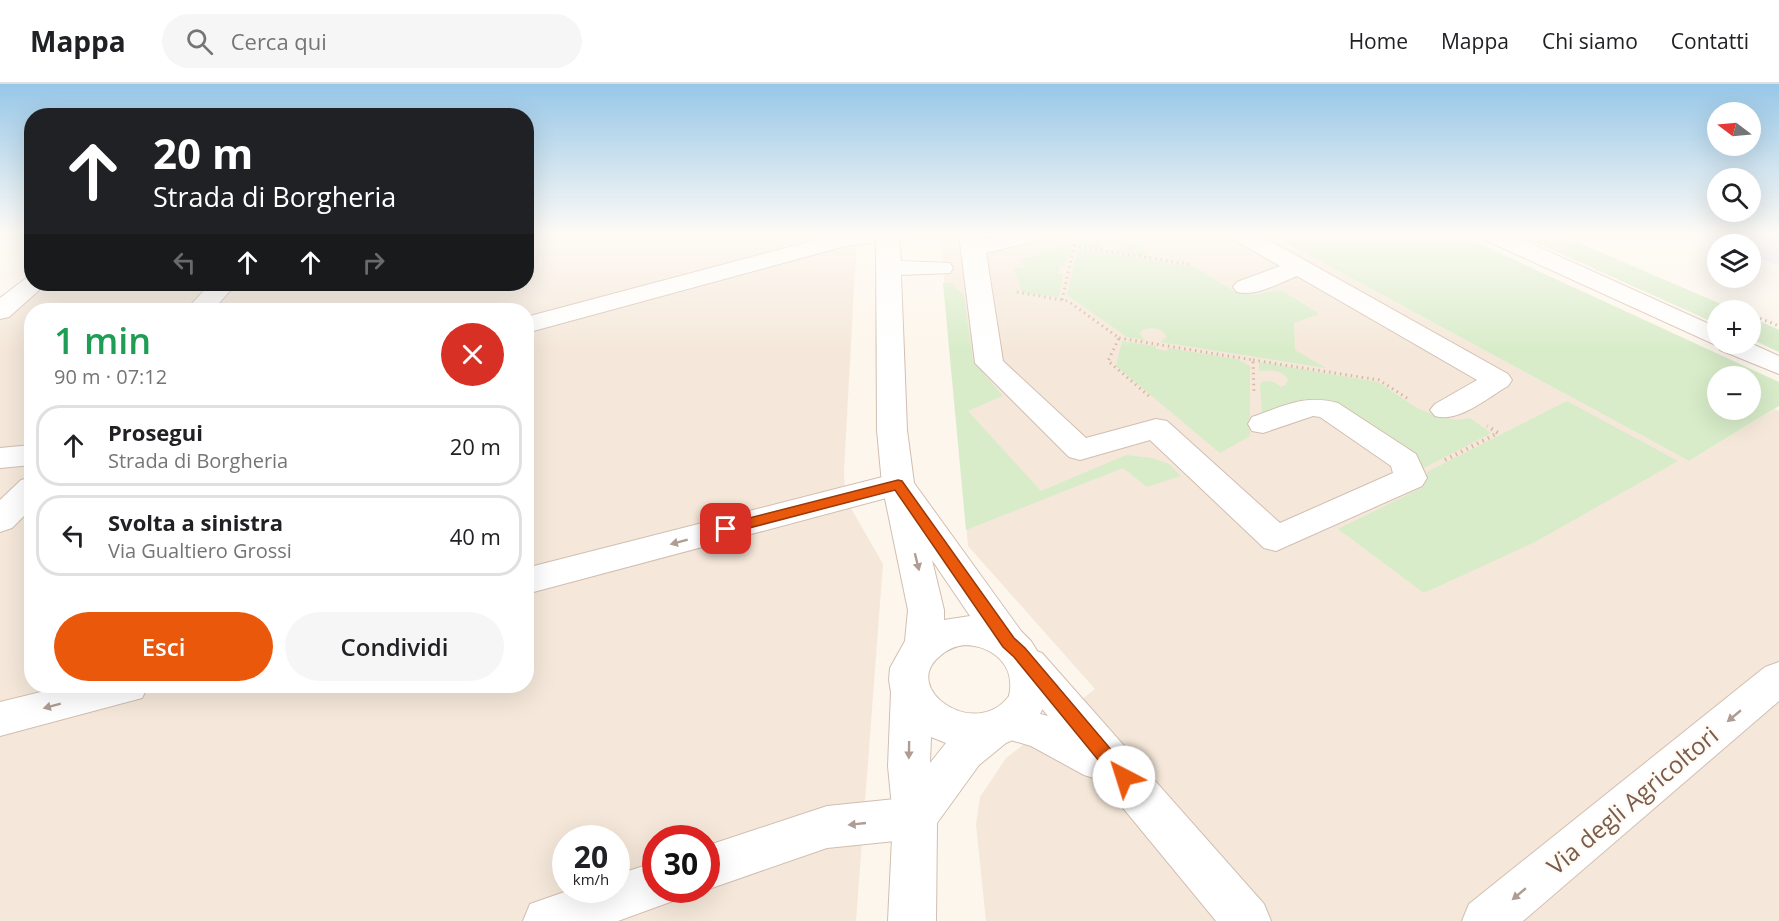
<!DOCTYPE html>
<html lang="it">
<meta charset="utf-8">
<style>
:root{--surface:#fff;--page:#f6f6f6;--text:#202124;--muted:#757577;--line:#e0e0e0;--accent:#ea580c}
body{margin:0;font-family:"Open Sans",sans-serif;background:var(--page);color:var(--text);height:100vh;display:flex;flex-direction:column;font-size:22px;white-space:nowrap}
*{box-sizing:border-box;margin:0}
p{font-size:20px;color:var(--muted)}
.icon{flex:none;width:33px;height:33px;fill:none;stroke:currentColor;stroke-width:2;stroke-linecap:round;stroke-linejoin:round}
.map{position:relative;flex:1;overflow:hidden}
.sheet{position:absolute;left:24px;top:219px;width:510px;height:390px;display:flex;flex-direction:column;background:var(--surface);border-radius:24px;box-shadow:0 6px 24px #0002}
.sheet>*{flex:none}
.top-card{position:absolute;left:24px;top:24px;width:510px;height:183px;border-radius:24px;box-shadow:0 6px 24px #0002;background:#202124;color:#fff;overflow:hidden}
.needle{width:39px;rotate:286deg}
.fabs{position:absolute;left:1707px;top:18px;display:grid;gap:12px}
.fabs a{display:grid;place-items:center;width:54px;height:54px;border-radius:50%;background:var(--surface);box-shadow:0 6px 24px #0002;font-size:30px}
.speed{position:absolute;left:552px;top:741px;display:flex;gap:12px;font-size:30px;font-weight:700;text-align:center}
.speed>*{display:grid;place-content:center;width:78px;height:78px;border-radius:50%;background:var(--surface);box-shadow:0 6px 24px #0002;line-height:1}
.speed small{font-size:15px;font-weight:400}
.speed .limit{border:9px solid #d22;background:#fff;color:#111}
.pin{position:absolute;display:grid;place-items:center;width:51px;height:51px;color:#fff;margin:-26px;border-radius:12px;box-shadow:0 3px 9px #0006}
.me{position:absolute;width:66px;margin:-33px;rotate:320deg;stroke-linejoin:round;filter:drop-shadow(0 0 4px #0008)}
.turn{display:flex;align-items:center;gap:21px;height:126px;padding:0 30px;font-size:27px}
.turn .icon{width:78px;height:78px;stroke-width:2.5}
.turn b{display:block;font-size:42px;line-height:51px}
.lanes{display:flex;align-items:center;height:57px;padding:0 30px;background:#0003;justify-content:center;gap:30px;direction:ltr}
.lanes .off{opacity:.35}
.round{display:grid;place-items:center;flex:none;width:63px;height:63px;border-radius:32px;background:var(--page)}
.overview{display:flex;align-items:center;justify-content:space-between;height:102px;padding:0 30px}
h1{font-size:36px;font-weight:600;line-height:45px;color:#1e9e55}
.button{display:flex;gap:12px;margin-top:auto;padding:12px 30px}
.button a{flex:1;height:69px;border-radius:36px;background:var(--accent);color:#fff;font-size:24px;font-weight:600;line-height:69px;text-align:center}
.button a+a{background:var(--page);color:var(--text)}
ul{padding:0;list-style:none}
li{display:flex;align-items:center;gap:18px;height:81px;margin:0 12px 9px;padding:0 18px;border:3px solid var(--line);border-radius:24px}
li div{flex:1}
li b{display:block;font-size:22px}
li em{font-style:normal}
header{display:flex;align-items:center;gap:36px;box-sizing:border-box;height:84px;padding:0 30px;background:var(--surface);border-bottom:2px solid var(--line)}
header strong{font-size:28px}
nav{display:flex;gap:33px;margin-inline-start:auto;font-size:21px}
.search{width:420px;height:54px;background:var(--page);display:flex;align-items:center;gap:15px;box-sizing:border-box;padding:0 21px;border-radius:33px;color:var(--muted);font-size:22px}
.map>svg:first-child{display:block}
.residential{fill:#f5e8da;fill-rule:evenodd}
.education{fill:#f3e8fa}
.green{fill:#d8ecc9;fill-rule:evenodd}
.lines{fill:none;stroke-linecap:round;stroke-linejoin:round}
.minor-casing{stroke:#d1beb0;stroke-width:2}
.tertiary-casing{stroke:#d1beb0;stroke-width:2}
.secondary-casing{stroke:#d6c0b0;stroke-width:2}
.path-far1{stroke:#d9b8a5;stroke-width:3;stroke-dasharray:1.5 4;stroke-linecap:butt}
.path{stroke:#d9b8a5;stroke-width:4;stroke-dasharray:1.5 4.5;stroke-linecap:butt}
.minor{fill:#fff;fill-rule:evenodd}
.tertiary{fill:#fff;fill-rule:evenodd}
.secondary{fill:#fff;fill-rule:evenodd}
.oneway{fill:#af9d94}
.route{fill:#ea580c;stroke:#983908;stroke-width:1.5}
.labels{text-anchor:middle;dominant-baseline:central;stroke-width:4.5;stroke-linejoin:round;paint-order:stroke}
.near-street-label{font-size:24px;fill:#7a5c4d;stroke:#fffaf3}
</style>
<header>
<strong>Mappa</strong>
<div class="search"><svg class="icon" aria-label="search" viewBox="0 0 24 24"><circle cx="10" cy="10" r="6"/><path d="M15 15l6 6"/></svg>Cerca qui</div>
<nav><a>Home</a><a>Mappa</a><a>Chi siamo</a><a>Contatti</a></nav>
</header>
<div class="map">
<svg width="1779" height="837" viewBox="0 0 1779 837">
<rect width="100%" height="100%" fill="#fdf6ec"/>
<g class="residential">
<path d="M527,150h330l-13,237 1,22 7,17 31,54 -27,357h-856v-617l32,-20h494zM32,226h494v376h-494zM566,754h50v52h-50zM656,754h50v52h-50z"/>
<path d="M940,150h330l419,227 86,-52 4,2v510h-793l-10,-96 4,-28 26,-39 89,-69 -127,-143z"/>
</g>
<path class="education" d="M1698,150h81v32l-28,-11 -1,-11h-25z"/>
<g class="green">
<path d="M1081,150h41l29,24 -38,-7 8,-2v-5l-20,-4 -3,3 6,7 -25,-5z"/>
<path d="M1270,150h188l321,148v24l-90,55zM1750,292v34h-32v-34z"/>
<path d="M1517,150h41l177,76h-17l-1,14z"/>
<path d="M1062,163l9,1 -6,18h-5l-2,7 5,1 -4,23 -37,-4 -8,-24 12,-2 -7,-7z"/>
<path d="M1078,165l116,18 38,23 21,5 28,-5 38,24 -25,9 1,27 31,18 -166,-26 7,-5c-6,-10 -15,-10 -25,-7l-2,4 5,6 -18,-3 -60,-42z"/>
<path d="M943,199h9l12,13 9,65 30,35 -35,15 73,80 85,-36 26,3 17,6 12,12 -34,11 -24,-19 -157,62z"/>
<path d="M1751,233l28,13v22l-28,-13z"/>
<path d="M1122,257l34,5v3l11,2 1,-3 69,11 13,7v70l-30,17 -104,-87z"/>
<path d="M1259,278l119,20 39,26 22,9 19,3 12,-2 21,15 -67,35c-22,-18 -88,-68 -114,-68 -17,0 -33,10 -48,17l-2,-33 4,-3 10,1 7,5 5,-2 2,-6c-8,-10 -16,-9 -29,-8z"/>
<path d="M1567,317l111,60 -143,81 -111,51 -86,-64 83,-41 4,-7 2,-9z"/>
</g>
<g class="lines">
<defs>
<g id="minor">
<path d="M838,150h61l-4,5 -53,8 -316,86v-16z"/>
<path d="M959,150h23l1,5 24,-5h41l-4,5 -58,14 17,108 83,77 70,-19 11,2 113,102 113,-50 -2,-7 -71,-49 -7,-1 -50,17 -11,-2 -4,-7 4,-7c32,-11 53,-23 86,-14l78,51 11,24 -5,8 -146,65 -12,-3 -114,-108 -70,20 -11,-3 -94,-94z"/>
<path d="M1230,150h28l250,140 4,6 -4,6c-21,12 -49,37 -73,30l-5,-6 5,-6 42,-24 -180,-104c-18,7 -41,21 -60,16l-4,-5 4,-5 43,-16 -47,-27z"/>
<path d="M32,193v7h14l-37,33 -9,2v-21l25,-19z"/>
<path d="M210,200h26l-23,26h-27z"/>
<path d="M32,361v20l-32,3v-20z"/>
<path d="M898,389l11,3 5,8 -5,8 -383,102v-26z"/>
<path d="M32,393v31l-20,20 -12,4v-32l21,-20z"/>
<path d="M1028,564l14,5 222,251 7,17h-55l-116,-141 -16,-5 -53,-29 -37,-11 -6,-12 6,-12 15,-5 39,10 -34,-41 -5,-11 5,-11z"/>
<path d="M1779,578v39l-256,220h-61l7,-17 296,-237z"/>
<path d="M65,602h83l-6,12 -142,38v-34z"/>
<path d="M915,713l16,6 6,15 -6,15 -16,6 -88,9 -121,42h-2h2v-44l121,-40z"/>
<path d="M656,778v28h22l-5,11 -55,20h-95l7,-17 40,-14h46v-15z"/>
</g>
<path id="tertiary" d="M876,150h23l2,27 49,2 3,5 -3,5 -49,2 6,155 7,53 107,148 10,10 13,21 7,21 -1,11 -16,32 -10,9 -18,8 -27,22 -42,58 -1,98h-48l5,-103 -5,-52 3,-74 -2,-12 1,-12 15,-27 3,-31 -26,-126 -5,-54zM932,476l38,56 -26,4v-10zM965,561c29,1 51,21 44,51 -33,45 -110,-7 -69,-40 8,-7 15,-10 25,-11zM931,653l15,6 -16,20z"/>
<path id="secondary" d="M1479,150h31l208,94v16l32,-1 29,13v18l-59,-24 -2,-4 -235,-107z"/>
</defs>
<use href="#minor" class="minor-casing"/>
<use href="#tertiary" class="tertiary-casing"/>
<use href="#secondary" class="secondary-casing"/>
<g class="path-far1">
<path d="M0,153h32"/>
<path d="M1074,162l4,-12"/>
<path d="M1017,208l51,9 51,37 -11,23 42,36"/>
<path d="M1062,216l12,-54 119,19"/>
<path d="M1727,220l16,6"/>
<path d="M1750,230l29,12"/>
<path d="M1119,254l134,22 1,33"/>
<path d="M1253,276l126,20 31,20"/>
</g>
<path class="path" d="M1445,376l53,-27 -11,-7"/>
<use href="#minor" class="minor"/>
<use href="#tertiary" class="tertiary"/>
<use href="#secondary" class="secondary"/>
</g>
<defs><path id="oneway-solid" d="M-6-.8H1V-3.2L6.5 0L1 3.2V.8H-6Z" transform="scale(1.5)"/></defs>
<g class="oneway">
<use href="#oneway-solid" transform="translate(679 458) rotate(165)"/>
<use href="#oneway-solid" transform="translate(917 478) rotate(76)"/>
<use href="#oneway-solid" transform="translate(52 622) rotate(165)"/>
<use href="#oneway-solid" transform="translate(1734 632) rotate(140)"/>
<use href="#oneway-solid" transform="translate(909 666) rotate(91)"/>
<use href="#oneway-solid" transform="translate(857 740) rotate(174)"/>
<use href="#oneway-solid" transform="translate(1519 810) rotate(140)"/>
</g>
<linearGradient id="sky" x2="0" y2="1"><stop stop-color="#97c7e8"/><stop offset="0.56" stop-color="#fefbf6"/><stop offset="1" stop-color="#fefbf6" stop-opacity="0"/></linearGradient>
<rect width="1779" height="267" fill="url(#sky)"/>
<path class="route" d="M898,396l4,1 112,157 11,10 105,124 2,5 -2,6 -6,2 -7,-2 -103,-126 -11,-10 -108,-157 -169,44 -7,-5 7,-5z"/>
<g class="labels">
<g class="near-street-label">
<text transform="translate(1632 716) rotate(-40)">Via degli Agricoltori</text>
</g>
</g>
</svg>
<div class="fabs">
<a><svg class="needle" viewBox="-14 -14 28 28"><path d="M0-13l5 13h-10z" fill="#e53935"/><path d="M0 13l5-13h-10z" fill="#757577"/></svg></a>
<a><svg class="icon" aria-label="search" viewBox="0 0 24 24"><circle cx="10" cy="10" r="6"/><path d="M15 15l6 6"/></svg></a>
<a><svg class="icon" aria-label="layers" viewBox="0 0 24 24"><path d="M12 4l9 5-9 5-9-5zM3 14l9 5 9-5"/></svg></a>
<a>+</a>
<a>−</a>
</div>
<div class="speed"><div>20<small>km/h</small></div><div class="limit">30</div></div>
<div class="pin" style="left:726px;top:445px;background:#d93025"><svg class="icon" aria-label="arrive" viewBox="0 0 24 24"><path d="M6 21V4h12l-3 4 3 4H6"/></svg></div>
<svg class="me" style="left:1124px;top:693px" viewBox="-20 -20 40 40"><circle r="19" fill="#fff"/><path d="M0-13L10 11 0 6-10 11z" fill="#ea580c"/></svg>
<div class="top-card">
<div class="turn"><svg class="icon" aria-label="ahead" viewBox="0 0 24 24"><path d="M12 20V5M6 11l6-6 6 6"/></svg><div><b>20 m</b>Strada di Borgheria</div></div>
<div class="lanes"><svg class="icon off" aria-label="left" viewBox="0 0 24 24"><path d="M17 20v-9H6M10 6l-5 5 5 5"/></svg><svg class="icon" aria-label="ahead" viewBox="0 0 24 24"><path d="M12 20V5M6 11l6-6 6 6"/></svg><svg class="icon" aria-label="ahead" viewBox="0 0 24 24"><path d="M12 20V5M6 11l6-6 6 6"/></svg><svg class="icon off" aria-label="right" viewBox="0 0 24 24"><path d="M7 20v-9h11M14 6l5 5-5 5"/></svg></div>
</div>
<section class="sheet">
<div class="overview"><div><h1>1 min</h1><p>90 m · 07:12</p></div><a class="round" style="background:#d93025;color:#fff"><svg class="icon" aria-label="close" viewBox="0 0 24 24"><path d="M6 6l12 12M18 6L6 18"/></svg></a></div>
<ul>
<li><svg class="icon" aria-label="ahead" viewBox="0 0 24 24"><path d="M12 20V5M6 11l6-6 6 6"/></svg><div><b>Prosegui</b><p>Strada di Borgheria</p></div><em>20 m</em></li>
<li><svg class="icon" aria-label="left" viewBox="0 0 24 24"><path d="M17 20v-9H6M10 6l-5 5 5 5"/></svg><div><b>Svolta a sinistra</b><p>Via Gualtiero Grossi</p></div><em>40 m</em></li>
</ul>
<div class="button"><a>Esci</a><a>Condividi</a></div>
</section>
</div>
